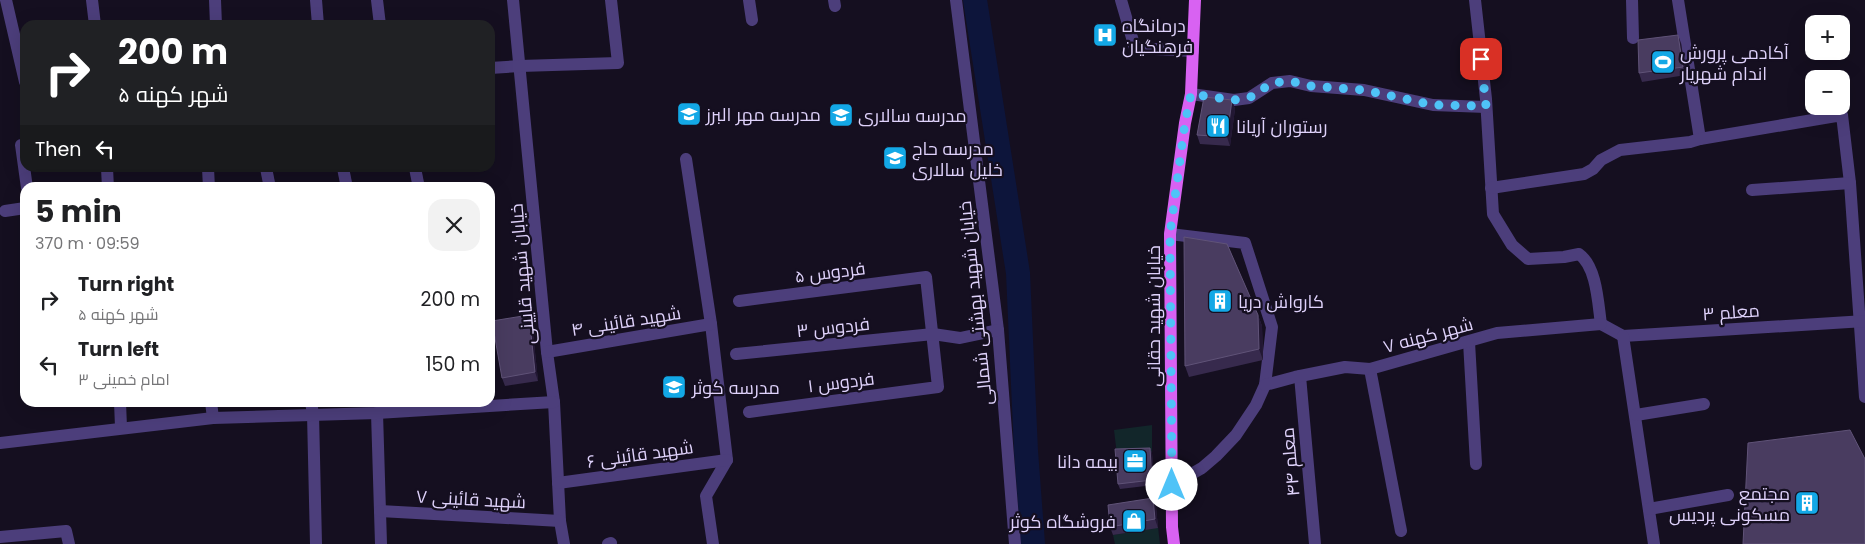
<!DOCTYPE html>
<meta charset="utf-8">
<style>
:root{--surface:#fff;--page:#f2f2f2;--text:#202124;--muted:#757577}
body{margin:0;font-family:Poppins,Cairo,sans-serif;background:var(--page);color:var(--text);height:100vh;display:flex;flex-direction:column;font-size:19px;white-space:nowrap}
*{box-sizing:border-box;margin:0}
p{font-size:16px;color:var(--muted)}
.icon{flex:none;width:28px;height:28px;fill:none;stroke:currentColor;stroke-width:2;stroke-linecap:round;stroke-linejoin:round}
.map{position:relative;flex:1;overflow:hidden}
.panel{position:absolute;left:20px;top:182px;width:475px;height:225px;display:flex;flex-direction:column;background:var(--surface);border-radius:15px;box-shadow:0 5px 20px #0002}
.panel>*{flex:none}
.hud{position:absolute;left:20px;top:20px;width:475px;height:152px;border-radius:15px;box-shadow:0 5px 20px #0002;background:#202124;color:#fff;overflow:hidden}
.controls{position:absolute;left:1805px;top:15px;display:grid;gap:10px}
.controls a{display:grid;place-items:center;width:45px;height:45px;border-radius:10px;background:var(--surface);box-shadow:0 5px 20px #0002;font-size:25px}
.pin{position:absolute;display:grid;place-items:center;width:42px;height:42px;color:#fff;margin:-21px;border-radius:10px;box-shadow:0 2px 8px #0006}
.me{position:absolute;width:55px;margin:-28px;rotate:0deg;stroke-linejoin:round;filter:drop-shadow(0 0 4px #0008)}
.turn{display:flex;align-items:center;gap:18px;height:105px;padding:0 15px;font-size:22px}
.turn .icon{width:65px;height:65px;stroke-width:2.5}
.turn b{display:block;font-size:35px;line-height:42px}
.then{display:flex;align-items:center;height:48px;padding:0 15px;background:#0003;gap:10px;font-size:19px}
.round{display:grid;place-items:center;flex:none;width:52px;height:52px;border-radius:15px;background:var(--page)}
.headline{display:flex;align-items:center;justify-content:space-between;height:85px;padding:0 15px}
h1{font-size:30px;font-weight:700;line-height:38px}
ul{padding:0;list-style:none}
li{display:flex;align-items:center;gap:15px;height:65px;padding:0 15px}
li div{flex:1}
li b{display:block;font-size:19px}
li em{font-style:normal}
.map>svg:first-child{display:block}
.green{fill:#12262a}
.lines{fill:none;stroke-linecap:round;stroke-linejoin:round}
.river{stroke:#0d153b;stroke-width:24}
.minor{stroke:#4c3e7b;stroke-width:12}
.major{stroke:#d862f2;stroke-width:12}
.wall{fill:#372a4d}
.shaded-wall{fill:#221733}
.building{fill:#493c60;stroke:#605378}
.route{stroke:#4fc3f7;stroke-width:9;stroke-dasharray:0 16.2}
.labels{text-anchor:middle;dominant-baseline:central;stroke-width:4.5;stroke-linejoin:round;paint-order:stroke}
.poi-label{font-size:18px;fill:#dfd2fb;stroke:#150f20;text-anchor:start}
.street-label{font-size:18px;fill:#dfd2fb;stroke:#150f20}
</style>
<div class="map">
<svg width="1865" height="544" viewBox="0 0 1865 544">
<rect width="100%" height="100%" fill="#150f20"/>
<g class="green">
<path d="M1152,425v28l-35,2 -3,-25z"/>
<path d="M1158,527l2,17h-45l-2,-9z"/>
</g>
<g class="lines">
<path class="river" d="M975,0l43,273 8,178 7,93"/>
<g class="minor">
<path d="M6,0l19,82"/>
<path d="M92,0l3,25"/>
<path d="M215,0l1,25"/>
<path d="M316,0l2,25"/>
<path d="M377,0l3,25"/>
<path d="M513,0l34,352 7,50 6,119 4,23"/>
<path d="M749,0l3,20"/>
<path d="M834,0l1,6"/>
<path d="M956,0l42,330 17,214"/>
<path d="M1121,0l14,48 58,3"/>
<path d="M1475,0l11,99 7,115 19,31 16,14 36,-2 15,-3c18,13 19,50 22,70"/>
<path d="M1632,0l1,38"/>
<path d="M1678,0l22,139"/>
<path d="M490,68l30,-2 98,-3 -7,-63"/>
<path d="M1191,94l43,6 15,-2 23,-15 18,-2 21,5 53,4 69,15 53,2"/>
<path d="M25,145h-4l6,43"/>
<path d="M686,159l25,165 16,136 -21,36 7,48"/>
<path d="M107,168l1,20"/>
<path d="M208,168l1,20"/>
<path d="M266,168l4,20"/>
<path d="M343,168l4,20"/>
<path d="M415,168l4,20"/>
<path d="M1491,188l93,-14 9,-5 8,-9 19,-10 70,-8 10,-3 142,-24 8,68 15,214"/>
<path d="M1752,190l98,-7"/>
<path d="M5,211l20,-3"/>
<path d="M1170,234l75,9 27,84 -7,58 -9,20 -20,30 -20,21 -14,12 -30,17"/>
<path d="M739,301l187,-24 12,110 -189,25"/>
<path d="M1601,324l22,12 242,-15"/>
<path d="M1623,336l31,208"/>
<path d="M1469,342l7,122"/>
<path d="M547,352l164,-28"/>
<path d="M736,354l197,-20 27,4 38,-8"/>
<path d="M1370,369l31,162"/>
<path d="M1300,376l15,168"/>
<path d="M1265,385l30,-8 50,-10 25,2 127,-36 104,-9"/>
<path d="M120,402l1,25"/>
<path d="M211,402l2,16"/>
<path d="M311,402l2,12 3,130"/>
<path d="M377,413l4,131"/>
<path d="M1636,415l68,-11"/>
<path d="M0,443l213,-25 164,-5 177,-11"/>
<path d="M558,483l169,-23"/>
<path d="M1649,509l79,-14"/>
<path d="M380,511l180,10"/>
<path d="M0,537l66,-6 3,13"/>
<path d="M608,544l3,-1"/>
</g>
<path class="major" d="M1174,544l-2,-17 -2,-293 15,-111 6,-29 4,-94"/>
</g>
<g class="wall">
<path d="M1681,43l5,32 -44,7 -3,-9z"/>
<path d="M1232,100l3,9 -5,37 -30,-2 -3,-9z"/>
<path d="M1258,315l4,11 1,34 -74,17 -4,-11z"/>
<path d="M532,323l6,58 -33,5 -3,-8z"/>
<path d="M1150,448l2,5 2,32 -34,4 -2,-5z"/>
<path d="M1156,506l2,22 -45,7 -3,-8z"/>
</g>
<g class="shaded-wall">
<path d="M1678,35l3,8 5,32 -3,-8z"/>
<path d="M1232,100l3,9 -5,37 -3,-9z"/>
<path d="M529,315l3,8 6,58 -3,-9z"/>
<path d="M1258,315l4,11 1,34 -4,-11z"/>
<path d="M1150,448l2,5 2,32 -2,-5z"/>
<path d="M1153,498l3,8 2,22 -3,-9z"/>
</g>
<g class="building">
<path d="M1678,35l5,32 -44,6 -1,-33z"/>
<path d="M1204,97l28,3 -5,37 -30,-2z"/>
<path d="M1184,237l43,7 31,71 1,34 -74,17z"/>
<path d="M529,315l6,57 -33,6 -10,-57z"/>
<path d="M1850,430l15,29v85h-122l5,-101z"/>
<path d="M1150,448l2,32 -34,4 -3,-35z"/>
<path d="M1153,498l2,21 -45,8 -2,-22z"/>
</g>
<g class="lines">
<path class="route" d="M1172,485l-2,-251 15,-111 6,-29 43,6 15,-2 23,-15 18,-2 21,5 53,4 69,15 53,1 -5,-47"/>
</g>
<defs>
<symbol id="hospital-square" viewBox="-11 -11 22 22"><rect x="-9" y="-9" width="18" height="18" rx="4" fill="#13a8e6" stroke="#150f20"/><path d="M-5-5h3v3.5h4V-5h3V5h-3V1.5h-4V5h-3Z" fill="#fff"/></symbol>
<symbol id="stadium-square" viewBox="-11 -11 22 22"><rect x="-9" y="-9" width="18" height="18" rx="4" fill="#13a8e6" stroke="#150f20"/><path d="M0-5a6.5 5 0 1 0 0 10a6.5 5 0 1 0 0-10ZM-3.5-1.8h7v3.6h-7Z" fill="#fff"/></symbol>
<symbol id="school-square" viewBox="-11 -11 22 22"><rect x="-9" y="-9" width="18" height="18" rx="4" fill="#13a8e6" stroke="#150f20"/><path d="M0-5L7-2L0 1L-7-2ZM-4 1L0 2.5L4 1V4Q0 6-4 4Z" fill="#fff"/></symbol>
<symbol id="restaurant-square" viewBox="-11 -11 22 22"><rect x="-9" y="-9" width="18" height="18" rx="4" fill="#13a8e6" stroke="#150f20"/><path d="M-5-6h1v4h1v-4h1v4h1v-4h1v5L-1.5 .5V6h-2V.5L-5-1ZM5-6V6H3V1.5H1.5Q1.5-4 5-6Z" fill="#fff"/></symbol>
<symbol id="building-square" viewBox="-11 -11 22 22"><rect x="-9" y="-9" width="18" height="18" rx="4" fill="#13a8e6" stroke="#150f20"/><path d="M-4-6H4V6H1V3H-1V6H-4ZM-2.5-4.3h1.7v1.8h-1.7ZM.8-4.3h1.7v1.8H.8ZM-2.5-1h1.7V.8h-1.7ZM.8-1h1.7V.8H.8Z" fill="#fff"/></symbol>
<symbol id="office-square" viewBox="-11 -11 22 22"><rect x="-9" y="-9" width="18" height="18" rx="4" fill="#13a8e6" stroke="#150f20"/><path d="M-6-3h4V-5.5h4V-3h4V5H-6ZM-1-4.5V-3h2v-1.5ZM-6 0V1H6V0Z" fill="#fff"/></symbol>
<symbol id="shop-square" viewBox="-11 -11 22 22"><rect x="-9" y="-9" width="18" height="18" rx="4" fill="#13a8e6" stroke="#150f20"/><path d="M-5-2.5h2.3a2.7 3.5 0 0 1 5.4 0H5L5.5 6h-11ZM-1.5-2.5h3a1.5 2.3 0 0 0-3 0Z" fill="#fff"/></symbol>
</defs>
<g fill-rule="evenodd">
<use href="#hospital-square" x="1091" y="21" width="28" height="28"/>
<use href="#stadium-square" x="1649" y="48" width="28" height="28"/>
<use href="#school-square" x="675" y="100" width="28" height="28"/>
<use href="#school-square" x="827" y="101" width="28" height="28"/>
<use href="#restaurant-square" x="1204" y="112" width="28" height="28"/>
<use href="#school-square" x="881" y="144" width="28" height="28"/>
<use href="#building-square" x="1206" y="287" width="28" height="28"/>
<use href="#school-square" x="660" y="373" width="28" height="28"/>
<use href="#office-square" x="1121" y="447" width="28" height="28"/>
<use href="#building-square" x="1793" y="489" width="28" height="28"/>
<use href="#shop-square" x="1120" y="507" width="28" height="28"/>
</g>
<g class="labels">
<g class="poi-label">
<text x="1122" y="25">درمانگاه<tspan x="1122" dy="21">فرهنگیان</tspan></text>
<text x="1680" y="52">آکادمی پرورش<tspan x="1680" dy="21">اندام شهریار</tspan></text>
<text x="706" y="114">مدرسه مهر البرز</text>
<text x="858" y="115">مدرسه سالاری</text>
<text x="1236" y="126">رستوران آریانا</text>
<text x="912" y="148">مدرسه حاج<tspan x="912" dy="21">خلیل سالاری</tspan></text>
<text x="1238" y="301">کارواش دریا</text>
<text x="692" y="387">مدرسه کوثر</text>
<text x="1118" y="461" text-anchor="end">بیمه دانا</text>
<text x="1790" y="493" text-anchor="end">مجتمع<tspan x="1790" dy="21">مسکونی پردیس</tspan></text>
<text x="1116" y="521" text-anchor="end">فروشگاه کوثر</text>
</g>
<g class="street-label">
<text transform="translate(830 272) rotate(-7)">فردوس ۵</text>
<text transform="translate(522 274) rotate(-95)">خیابان شهید قایینی</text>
<text transform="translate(975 303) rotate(-96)">خیابان شهید بهشتی شمالی</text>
<text transform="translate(1731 312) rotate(-4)">معلم ۳</text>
<text transform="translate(1153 316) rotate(-90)">خیابان شهید حقانی</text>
<text transform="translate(626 321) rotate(-9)">شهید قائینی ۴</text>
<text transform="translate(833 327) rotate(-6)">فردوس ۳</text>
<text transform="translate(1428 335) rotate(-15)">شهر کهنه ۷</text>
<text transform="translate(841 382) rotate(-7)">فردوس ۱</text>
<text transform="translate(640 454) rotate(-8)">شهید قائینی ۶</text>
<text transform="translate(1290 462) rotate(-95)">معلم ۴۴</text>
<text transform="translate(471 499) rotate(3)">شهید قائینی ۷</text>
</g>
</g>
</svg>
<div class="controls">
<a>+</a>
<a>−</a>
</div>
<div class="pin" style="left:1481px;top:59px;background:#d93025"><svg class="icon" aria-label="arrive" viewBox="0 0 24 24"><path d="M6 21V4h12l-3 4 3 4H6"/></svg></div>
<svg class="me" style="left:1172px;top:485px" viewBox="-20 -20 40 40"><circle r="19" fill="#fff"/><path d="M0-13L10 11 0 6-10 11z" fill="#4fc3f7"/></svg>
<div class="hud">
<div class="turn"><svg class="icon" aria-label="right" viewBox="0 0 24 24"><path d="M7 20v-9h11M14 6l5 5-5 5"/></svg><div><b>200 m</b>شهر کهنه ۵</div></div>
<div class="then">Then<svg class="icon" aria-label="left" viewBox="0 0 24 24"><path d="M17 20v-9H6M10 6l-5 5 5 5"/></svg></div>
</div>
<section class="panel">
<div class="headline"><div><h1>5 min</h1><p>370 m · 09:59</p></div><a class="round"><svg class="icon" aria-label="close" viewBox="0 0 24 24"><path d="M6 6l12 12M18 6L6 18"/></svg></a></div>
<ul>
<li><svg class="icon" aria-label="right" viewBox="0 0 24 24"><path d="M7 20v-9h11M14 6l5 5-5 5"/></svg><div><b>Turn right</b><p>شهر کهنه ۵</p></div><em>200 m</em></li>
<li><svg class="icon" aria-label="left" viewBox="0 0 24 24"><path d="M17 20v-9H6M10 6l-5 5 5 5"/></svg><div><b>Turn left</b><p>امام خمینی ۳</p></div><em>150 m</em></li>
</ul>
</section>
</div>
